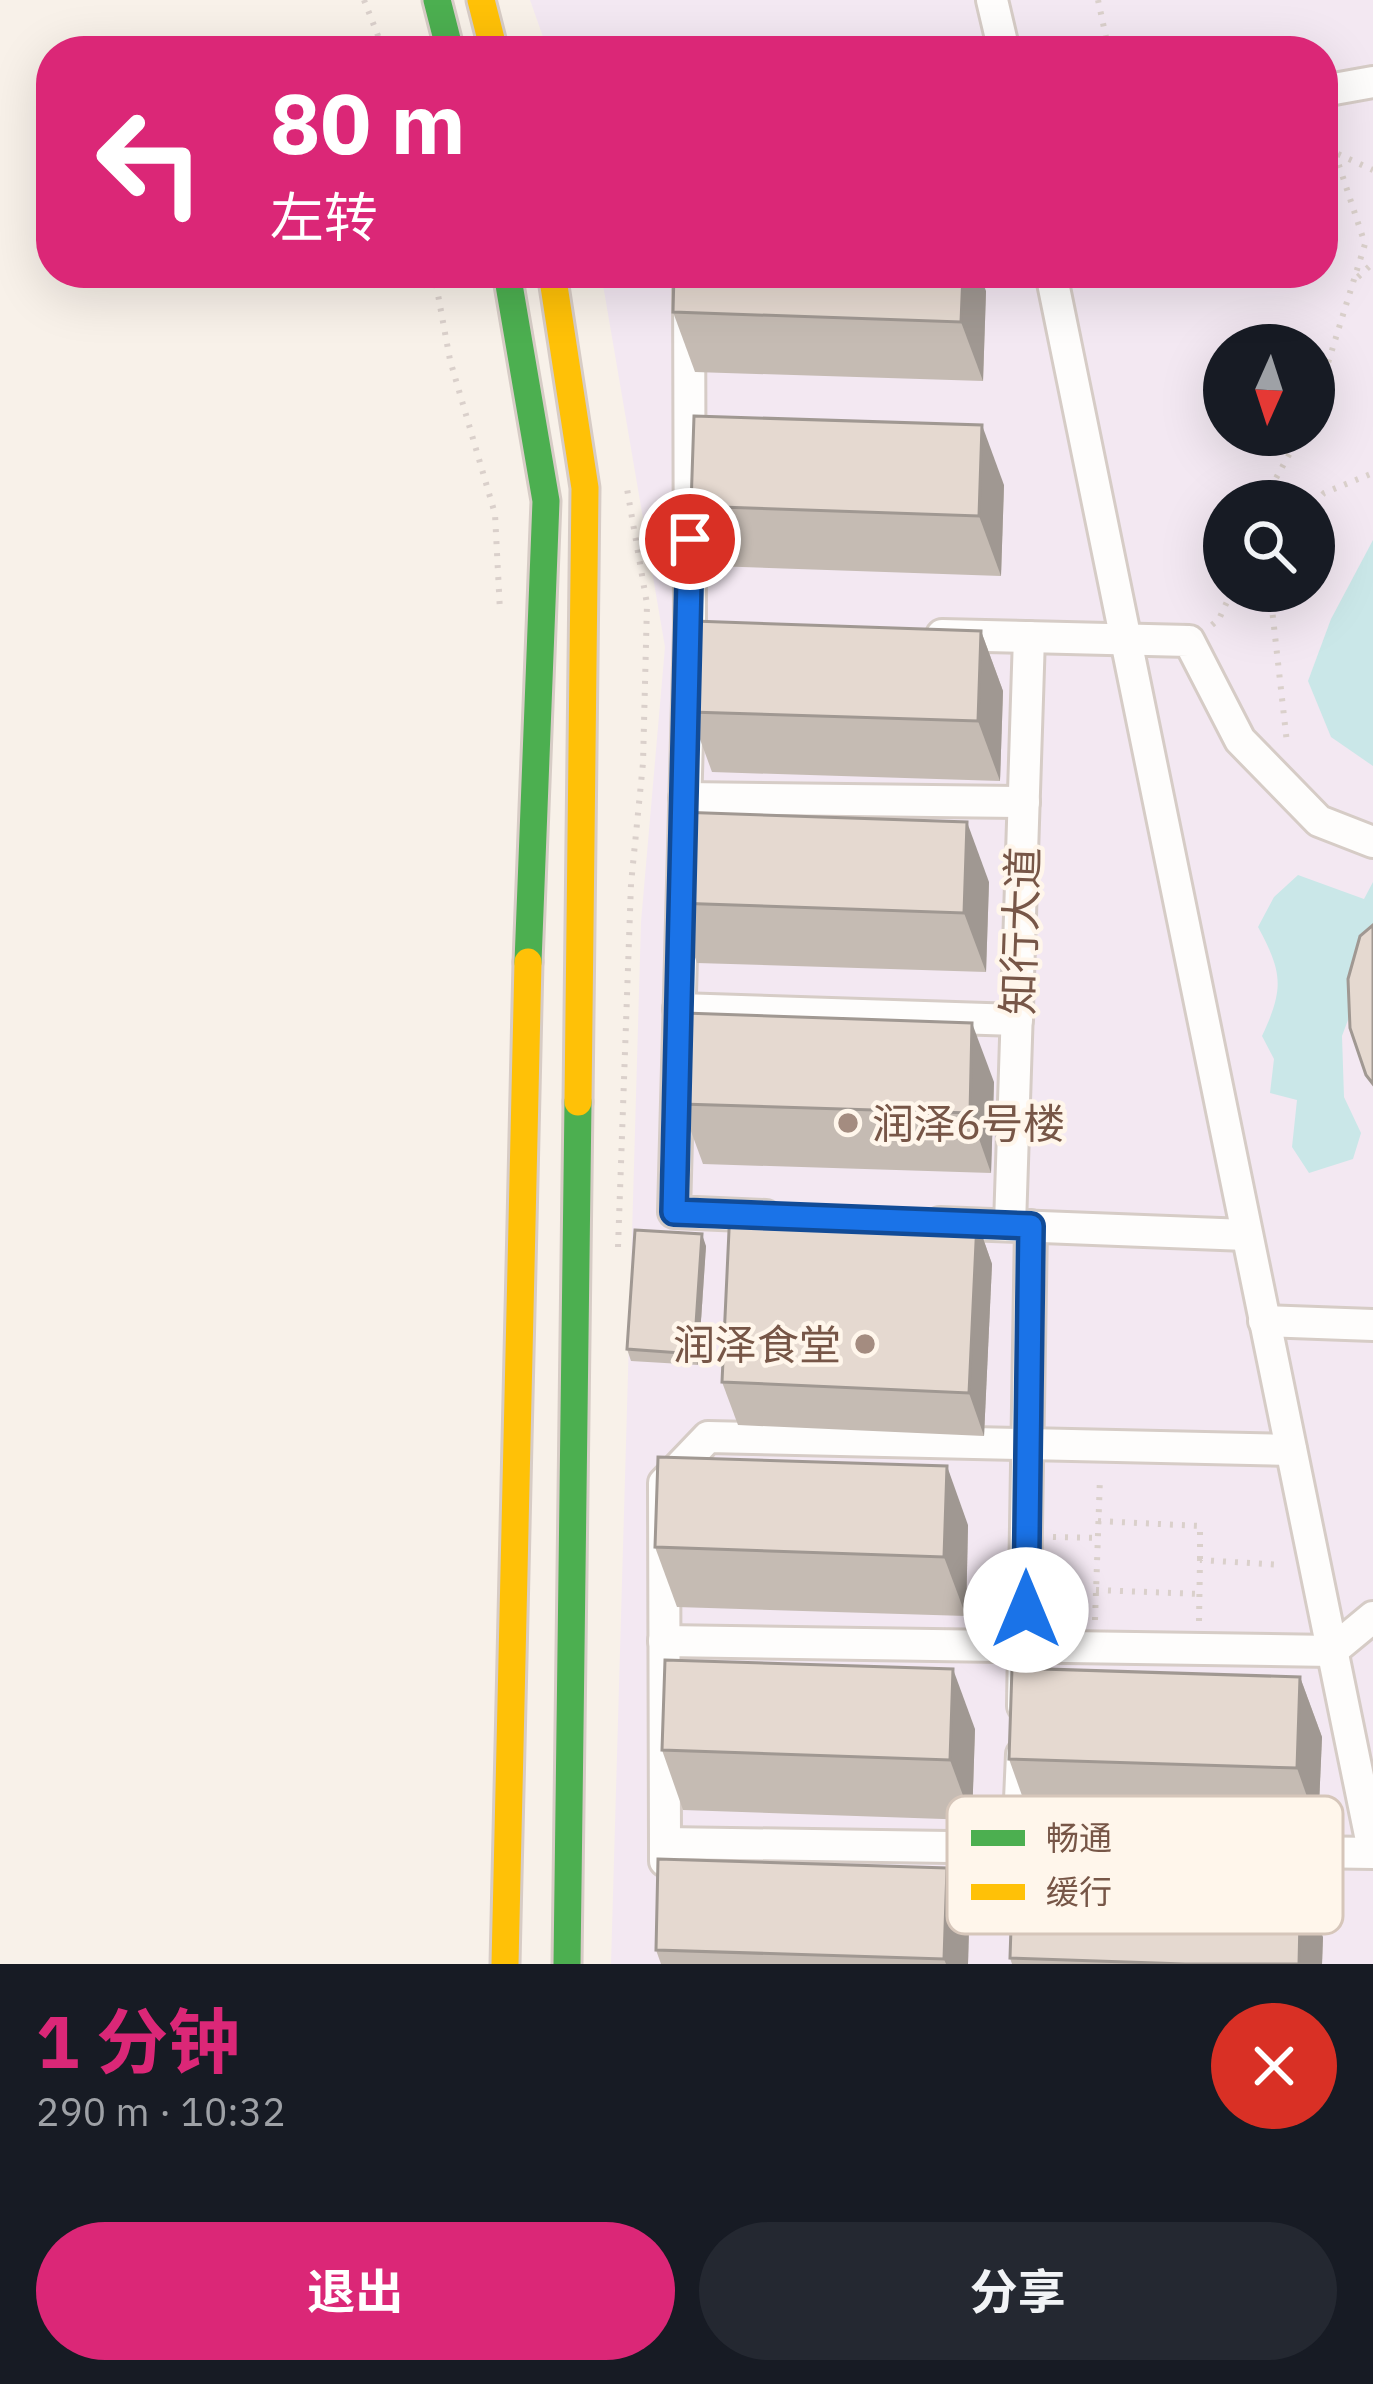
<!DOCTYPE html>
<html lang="zh">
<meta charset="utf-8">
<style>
:root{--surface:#171b24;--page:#242831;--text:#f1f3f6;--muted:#9ea1a6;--accent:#db2777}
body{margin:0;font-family:"IBM Plex Sans","Noto Sans SC",sans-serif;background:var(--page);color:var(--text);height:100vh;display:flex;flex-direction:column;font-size:45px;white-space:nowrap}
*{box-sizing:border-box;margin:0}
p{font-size:39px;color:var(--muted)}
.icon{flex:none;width:66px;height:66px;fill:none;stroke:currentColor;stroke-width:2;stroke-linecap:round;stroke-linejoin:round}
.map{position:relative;height:1964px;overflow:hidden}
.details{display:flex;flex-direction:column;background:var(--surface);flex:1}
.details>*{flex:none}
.hud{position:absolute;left:36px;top:36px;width:1302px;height:252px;border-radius:48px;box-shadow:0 12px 48px #0002;background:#db2777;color:#fff;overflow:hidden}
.needle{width:78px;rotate:183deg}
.controls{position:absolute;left:1203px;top:324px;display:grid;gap:24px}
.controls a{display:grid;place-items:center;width:132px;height:132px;border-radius:50%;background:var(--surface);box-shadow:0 12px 48px #0002;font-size:60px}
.pin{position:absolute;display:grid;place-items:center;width:102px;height:102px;color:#fff;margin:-51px;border:6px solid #fff;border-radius:50%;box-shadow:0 3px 12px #0007}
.me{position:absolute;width:132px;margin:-66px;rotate:0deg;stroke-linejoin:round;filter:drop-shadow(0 0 9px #0008)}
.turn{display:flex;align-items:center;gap:42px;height:252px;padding:0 36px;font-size:54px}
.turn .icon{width:156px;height:156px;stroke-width:2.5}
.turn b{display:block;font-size:84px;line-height:102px}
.round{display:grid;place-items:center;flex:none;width:126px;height:126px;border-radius:63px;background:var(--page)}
.summary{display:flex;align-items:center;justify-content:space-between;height:204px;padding:0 36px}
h1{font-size:72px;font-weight:700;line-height:90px;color:var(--accent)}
.button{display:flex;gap:24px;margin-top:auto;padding:24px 36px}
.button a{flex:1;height:138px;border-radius:72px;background:var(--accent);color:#fff;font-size:48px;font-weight:700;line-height:138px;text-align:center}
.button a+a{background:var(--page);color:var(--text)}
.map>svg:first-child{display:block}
.education{fill:#f3e8f2;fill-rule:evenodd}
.water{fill:#cae7e8}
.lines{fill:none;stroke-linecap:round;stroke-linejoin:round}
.street-casing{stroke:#d6ccc6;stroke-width:36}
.fast-casing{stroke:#d7ccc6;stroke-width:33}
.slow-casing{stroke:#d7ccc6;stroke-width:33}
.path{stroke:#dad0cb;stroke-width:6;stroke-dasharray:3 9;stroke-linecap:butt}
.street{stroke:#fefdfc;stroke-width:30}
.fast{stroke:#4caf50;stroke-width:27}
.slow{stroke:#ffc107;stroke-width:27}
.wall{fill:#c5bbb3}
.shaded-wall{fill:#a09892}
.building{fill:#e5d9d0;stroke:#a09892;stroke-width:3}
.route-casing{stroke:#114b97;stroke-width:30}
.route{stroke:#1a73e8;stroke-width:21}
.poi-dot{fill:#a48c80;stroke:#fff6eb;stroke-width:4.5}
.labels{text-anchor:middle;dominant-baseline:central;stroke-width:9;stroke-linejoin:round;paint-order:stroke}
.street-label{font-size:42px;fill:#775647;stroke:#fff6eb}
.poi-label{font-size:42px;fill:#775647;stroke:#fff6eb;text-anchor:start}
.key{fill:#fff6eb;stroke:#d6c6ba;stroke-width:3}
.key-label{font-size:33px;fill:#775647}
</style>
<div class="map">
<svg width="1373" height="1964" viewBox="0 0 1373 1964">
<rect width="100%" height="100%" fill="#f8f1e9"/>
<path class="education" d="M530,0h843v1964h-762l30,-1042 24,-275 -64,-374h722v-222h-775zM1224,345h90v90h-90zM1224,501h90v90h-90z"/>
<g class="water">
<path d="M1373,540v226l-42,-29 -23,-56 23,-62z"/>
<path d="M1298,875l66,24 9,-17v51l-6,36 -25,67 2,61 17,36 -8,26 -44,14 -17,-26 5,-47 -27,-7 4,-34 -12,-23c22,-47 21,-63 -4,-109l16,-30z"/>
</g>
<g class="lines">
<defs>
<g id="street">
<path d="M992,0l12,51"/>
<path d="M1323,91l50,-9"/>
<path d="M689,273l1,355 -16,584 92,4"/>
<path d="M1051,273l322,1577"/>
<path d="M942,635l247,6 51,99 79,81 54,21"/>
<path d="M685,798l339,4"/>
<path d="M679,1009l338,11"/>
<path d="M940,1223l306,12"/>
<path d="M1010,1225l19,-588"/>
<path d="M1264,1321l109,4"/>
<path d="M664,1641l668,10 41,-34"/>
<path d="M1023,1706l8,-480"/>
<path d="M665,1843l-1,-360 44,-46 583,13"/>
<path d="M665,1861v-18l708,10"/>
<path d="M1017,1868l5,-114"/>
</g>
<g id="fast">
<path d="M437,0l13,51"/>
<path d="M507,273l39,228 -18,461"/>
<path d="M567,1964l11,-862"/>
</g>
<g id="slow">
<path d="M481,0l13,51"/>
<path d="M552,273l33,215 -7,614"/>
<path d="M505,1964l23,-1002"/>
</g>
</defs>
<use href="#street" class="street-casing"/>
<use href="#fast" class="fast-casing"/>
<use href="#slow" class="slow-casing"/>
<g class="path">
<path d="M364,0l20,51"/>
<path d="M1098,0l11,51"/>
<path d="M1338,154l35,16"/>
<path d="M434,273l16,87 45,154 5,97"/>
<path d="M1358,277l15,-14"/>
<path d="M1314,408l51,-164 -41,-124"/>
<path d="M1270,501l5,-21 25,-45"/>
<path d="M1314,503l10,-10 49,-20"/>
<path d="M1270,591l17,152"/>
<path d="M1212,625l7,-6 13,-28"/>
<path d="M618,1247l13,-363 12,-121 4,-159 -21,-121"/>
<path d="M1098,1521l102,5v34"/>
<path d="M1053,1537l45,1"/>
<path d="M1096,1590l104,4"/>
<path d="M1095,1620l5,-143"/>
<path d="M1199,1621l1,-61 82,5"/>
</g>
<use href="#street" class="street"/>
<use href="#fast" class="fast"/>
<use href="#slow" class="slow"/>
</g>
<g class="wall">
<path d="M986,291l-3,90 -288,-9 -22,-60z"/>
<path d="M1004,485l-3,91 -288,-10 -22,-60z"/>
<path d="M981,631l22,60 -3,90 -288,-9 -22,-60z"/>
<path d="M989,882l-3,90 -289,-9 -22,-60z"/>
<path d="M994,1082l-3,91 -288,-9 -22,-60z"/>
<path d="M977,1221l15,43 -8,172 -246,-11 -16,-43z"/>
<path d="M706,1246l-8,119 -67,-4 -4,-12z"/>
<path d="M968,1525l-2,91 -289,-9 -22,-60z"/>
<path d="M1300,1677l22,60 -4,91 -288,-10 -21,-59z"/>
<path d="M975,1729l-3,91 -289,-10 -21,-60z"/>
<path d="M969,1928l-1,36h-307l-5,-14z"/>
<path d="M1323,1937l-1,27h-310l-2,-6z"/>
</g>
<g class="shaded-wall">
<path d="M963,273h16l7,18 -3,90 -22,-59z"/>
<path d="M982,425l22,60 -3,91 -22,-60z"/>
<path d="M981,631l22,60 -3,90 -22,-60z"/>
<path d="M967,822l22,60 -3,90 -22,-59z"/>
<path d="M972,1023l22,59 -3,91 -21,-60z"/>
<path d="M977,1221l15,43 -8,172 -15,-43z"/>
<path d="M702,1234l4,12 -8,119 -4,-11z"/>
<path d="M947,1466l21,59 -2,91 -22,-59z"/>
<path d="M953,1669l22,60 -3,91 -22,-60z"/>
<path d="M1300,1677l22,60 -4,91 -21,-60z"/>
<path d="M947,1868l22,60 -1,36h-22l-2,-5z"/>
<path d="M1301,1877l22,60 -1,27h-23z"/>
</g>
<g class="building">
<rect x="696" y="44" width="215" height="7"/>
<path d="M674,273h289l-2,49 -288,-10z"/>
<path d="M694,416l288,9 -3,91 -288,-10z"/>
<path d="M693,621l288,10 -3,90 -288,-9z"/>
<path d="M678,812l289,10 -3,91 -289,-10z"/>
<path d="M1373,925v159l-7,-9 -16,-47 -2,-49 12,-43z"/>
<path d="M684,1013l288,10 -2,90 -289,-9z"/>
<path d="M730,1209l247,12 -8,172 -247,-11z"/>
<path d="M635,1230l67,4 -8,120 -67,-5z"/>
<path d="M658,1457l289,9 -3,91 -289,-10z"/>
<path d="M665,1660l288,9 -3,91 -288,-10z"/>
<path d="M1012,1668l288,9 -3,91 -288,-9z"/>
<path d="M658,1859l289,9 -3,91 -288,-9z"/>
<path d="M1013,1868l288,9 -2,87h-114l-175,-6z"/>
</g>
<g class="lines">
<defs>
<path id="route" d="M690,539l-16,673 357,14 -5,384"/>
</defs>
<use href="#route" class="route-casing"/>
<use href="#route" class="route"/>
</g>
<g class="poi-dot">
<circle cx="848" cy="1123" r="12"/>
<circle cx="865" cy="1344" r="12"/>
</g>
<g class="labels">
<g class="street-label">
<text transform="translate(1020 931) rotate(-88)">知行大道</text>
</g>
<g class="poi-label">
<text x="872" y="1123">润泽6号楼</text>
<text x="841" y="1344" text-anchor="end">润泽食堂</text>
</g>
</g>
<rect x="947" y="1796" width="396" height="138" rx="18" class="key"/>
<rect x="971" y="1830" width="54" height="16" fill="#4caf50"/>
<rect x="971" y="1884" width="54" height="16" fill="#ffc107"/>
<g class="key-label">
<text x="1046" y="1850">畅通</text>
<text x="1046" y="1904">缓行</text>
</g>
</svg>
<div class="controls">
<a><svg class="needle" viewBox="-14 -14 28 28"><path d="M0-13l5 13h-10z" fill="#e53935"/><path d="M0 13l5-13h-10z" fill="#9ea1a6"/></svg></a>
<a><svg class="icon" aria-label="search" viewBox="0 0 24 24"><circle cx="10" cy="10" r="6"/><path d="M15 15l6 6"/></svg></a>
</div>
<div class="pin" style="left:690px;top:539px;background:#d93025"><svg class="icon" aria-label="arrive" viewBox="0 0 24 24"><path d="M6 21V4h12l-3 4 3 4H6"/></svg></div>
<svg class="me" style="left:1026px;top:1610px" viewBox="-20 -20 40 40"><circle r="19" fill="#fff"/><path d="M0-13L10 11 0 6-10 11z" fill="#1a73e8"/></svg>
<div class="hud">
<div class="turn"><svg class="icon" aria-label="left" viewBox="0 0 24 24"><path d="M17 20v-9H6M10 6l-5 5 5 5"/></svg><div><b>80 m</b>左转</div></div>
</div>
</div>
<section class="details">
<div class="summary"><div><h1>1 分钟</h1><p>290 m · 10:32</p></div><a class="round" style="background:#d93025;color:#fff"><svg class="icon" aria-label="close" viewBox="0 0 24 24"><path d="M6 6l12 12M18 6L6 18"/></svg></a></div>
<div class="button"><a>退出</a><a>分享</a></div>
</section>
